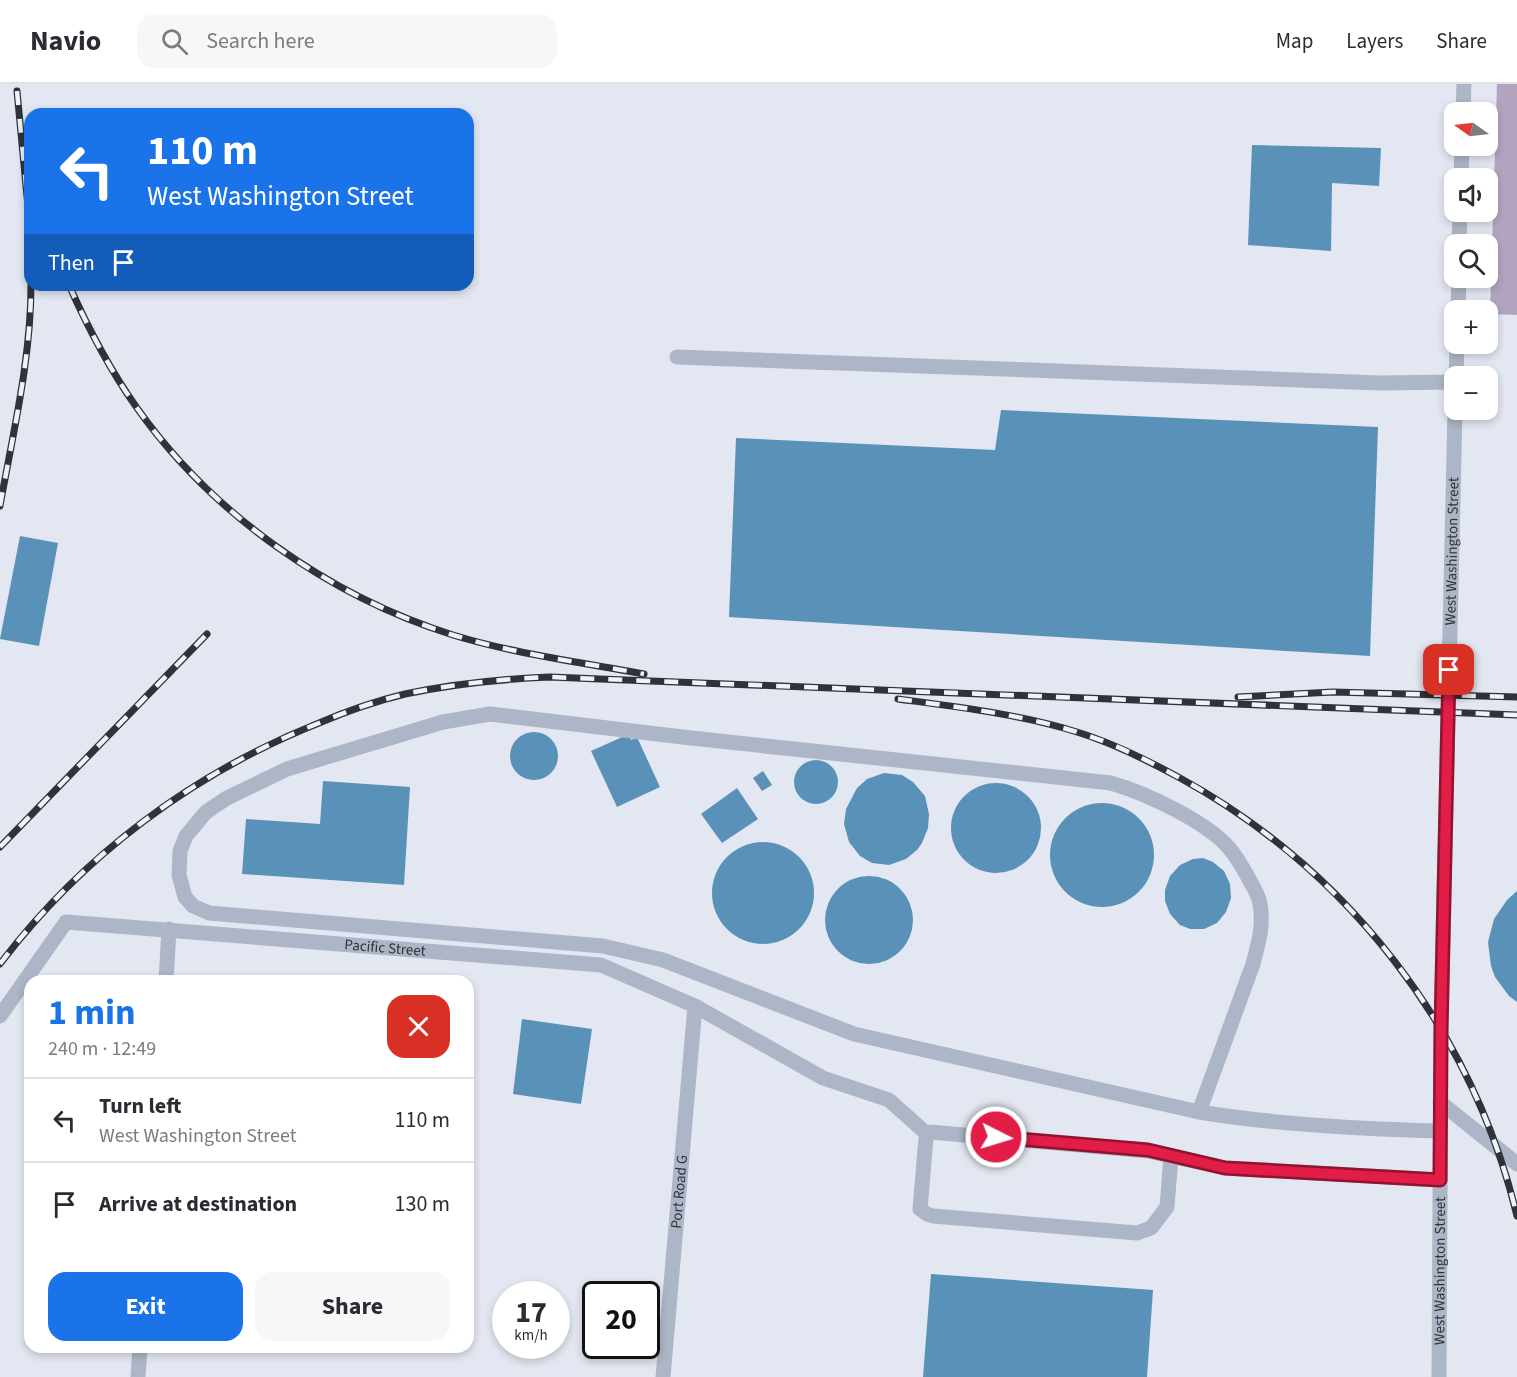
<!DOCTYPE html>
<meta charset="utf-8">
<style>
:root{--surface:#fff;--page:#f7f7f7;--text:#2b2b33;--muted:#7c7c81;--line:#e1e1e2;--accent:#1a73e8}
body{margin:0;font-family:"Source Sans 3",sans-serif;background:var(--page);color:var(--text);height:100vh;display:flex;flex-direction:column;font-size:22px;white-space:nowrap}
*{box-sizing:border-box;margin:0}
p{font-size:20px;color:var(--muted)}
.icon{flex:none;width:33px;height:33px;fill:none;stroke:currentColor;stroke-width:2;stroke-linecap:round;stroke-linejoin:round}
.map{position:relative;flex:1;overflow:hidden}
.details{position:absolute;left:24px;top:891px;width:450px;height:378px;display:flex;flex-direction:column;background:var(--surface);border-radius:18px;box-shadow:0 3px 9px #0003}
.details>*{flex:none}
.hud{position:absolute;left:24px;top:24px;width:450px;height:183px;border-radius:18px;box-shadow:0 3px 9px #0003;background:#1a73e8;color:#fff;overflow:hidden}
.needle{width:39px;rotate:284deg}
.tools{position:absolute;left:1444px;top:18px;display:grid;gap:12px}
.tools a{display:grid;place-items:center;width:54px;height:54px;border-radius:12px;background:var(--surface);box-shadow:0 3px 9px #0003;font-size:30px}
.speed{position:absolute;left:492px;top:1197px;display:flex;gap:12px;font-size:30px;font-weight:700;text-align:center}
.speed>*{display:grid;place-content:center;width:78px;height:78px;border-radius:50%;background:var(--surface);box-shadow:0 3px 9px #0003;line-height:1}
.speed small{font-size:15px;font-weight:400}
.speed .limit{border:3px solid #111;border-radius:9px;background:#fff;color:#111}
.pin{position:absolute;display:grid;place-items:center;width:51px;height:51px;color:#fff;margin:-26px;border-radius:12px;box-shadow:0 3px 9px #0006}
.me{position:absolute;width:66px;margin:-33px;rotate:95deg;stroke-linejoin:round;filter:drop-shadow(0 0 4px #0008)}
.turn{display:flex;align-items:center;gap:21px;height:126px;padding:0 24px;font-size:27px}
.turn .icon{width:78px;height:78px;stroke-width:2.5}
.turn b{display:block;font-size:42px;line-height:51px}
.then{display:flex;align-items:center;height:57px;padding:0 24px;background:#0003;gap:12px;font-size:22px}
.round{display:grid;place-items:center;flex:none;width:63px;height:63px;border-radius:18px;background:var(--page)}
.headline{display:flex;align-items:center;justify-content:space-between;height:102px;padding:0 24px}
h1{font-size:36px;font-weight:700;line-height:45px;color:var(--accent)}
.action{display:flex;gap:12px;margin-top:auto;padding:12px 24px}
.action a{flex:1;height:69px;border-radius:18px;background:var(--accent);color:#fff;font-size:24px;font-weight:700;line-height:69px;text-align:center}
.action a+a{background:var(--page);color:var(--text)}
ul{padding:0;list-style:none}
li{display:flex;align-items:center;gap:18px;height:84px;padding:0 24px;border-top:2px solid var(--line)}
li div{flex:1}
li b{display:block;font-size:22px}
li em{font-style:normal}
header{display:flex;align-items:center;gap:36px;box-sizing:border-box;height:84px;padding:0 30px;background:var(--surface);border-bottom:2px solid var(--line)}
header strong{font-size:28px}
nav{display:flex;gap:33px;margin-inline-start:auto;font-size:21px}
.search{width:420px;height:54px;background:var(--page);display:flex;align-items:center;gap:15px;box-sizing:border-box;padding:0 21px;border-radius:18px;color:var(--muted);font-size:22px}
.map>svg:first-child{display:block}
.green{fill:#b2a4bf}
.building{fill:#5a91b9}
.lines{fill:none;stroke-linecap:round;stroke-linejoin:round}
.service{stroke:#adb6c6;stroke-width:15}
.tertiary{stroke:#adb6c6;stroke-width:15}
.rail-casing{stroke:#2d3339;stroke-width:7}
.rail{stroke:#eff2f9;stroke-width:4.5;stroke-dasharray:14;stroke-linecap:butt}
.route-casing{stroke:#92132f;stroke-width:15}
.route{stroke:#e11d48;stroke-width:10}
.labels{text-anchor:middle;dominant-baseline:central;stroke-width:4.5;stroke-linejoin:round;paint-order:stroke}
.street-label{font-size:15px;fill:#2d3339;stroke:#eff2f9}
</style>
<header>
<strong>Navio</strong>
<div class="search"><svg class="icon" aria-label="search" viewBox="0 0 24 24"><circle cx="10" cy="10" r="6"/><path d="M15 15l6 6"/></svg>Search here</div>
<nav><a>Map</a><a>Layers</a><a>Share</a></nav>
</header>
<div class="map">
<svg width="1517" height="1293" viewBox="0 0 1517 1293">
<rect width="100%" height="100%" fill="#e3e7f1"/>
<path class="green" d="M1497,0h20v231l-27,-1z"/>
<g class="building">
<path d="M1252,61l129,3 -2,38 -47,-3 -1,68 -83,-6z"/>
<path d="M1001,326l377,17 -8,229 -641,-39 7,-179 259,12z"/>
<path d="M20,452l38,7 -19,103 -39,-7z"/>
<circle cx="534" cy="672" r="24"/>
<path d="M629,650l2,6 6,-3 23,50 -43,20 -26,-56z"/>
<circle cx="816" cy="698" r="22"/>
<path d="M763,687l9,14 -10,6 -9,-13z"/>
<path d="M884,689l18,2 11,7 12,14 4,18 -1,14 -6,15 -5,7 -11,9 -17,6 -17,-2 -12,-7 -11,-14 -5,-18 2,-15 11,-21 10,-9z"/>
<path d="M323,697l87,6 -6,98 -162,-11 4,-55 74,5z"/>
<circle cx="996" cy="744" r="45"/>
<path d="M737,704l21,31 -36,24 -21,-29z"/>
<circle cx="1102" cy="771" r="52"/>
<circle cx="763" cy="809" r="51"/>
<path d="M1203,774l10,4 11,9 6,13 1,14 -5,14 -9,11 -13,6h-14l-10,-4 -10,-11 -5,-13v-11l5,-14 10,-11 13,-6z"/>
<circle cx="869" cy="836" r="44"/>
<path d="M1517,807v111l-8,-6 -14,-19 -4,-11 -3,-24 6,-23 13,-19z"/>
<path d="M522,935l70,10 -11,75 -68,-10z"/>
<path d="M931,1190l222,16 -6,87h-224z"/>
</g>
<g class="lines">
<g class="service">
<path d="M677,273l704,26 74,-1"/>
<path d="M166,897l3,-52"/>
<path id="s1" d="M0,932l66,-94 535,43 94,41 128,72 66,22 38,34"/>
<path d="M1440,1018l77,62"/>
<path d="M1199,1028l54,-148c5,-19 11,-39 7,-60 -1,-9 -7,-17 -11,-25 -6,-11 -12,-22 -20,-31 -23,-27 -84,-55 -118,-65l-420,-45 -201,-24 -47,8 -156,47 -60,29 -21,14 -20,24 -6,15 -1,24 6,22 8,9 16,7 394,33 60,14 191,74 345,78c79,13 161,17 241,19"/>
<path d="M1171,1072l-4,51 -16,21 -14,5 -204,-17 -6,-2 -7,-5 6,-71 4,-6 218,19 77,17 215,12"/>
<path d="M138,1293l2,-30"/>
<path id="s2" d="M663,1293l32,-371"/>
</g>
<g class="tertiary">
<path d="M1463,28l1,-28"/>
<path d="M1461,94l1,-32"/>
<path d="M1459,160l1,-32"/>
<path d="M1458,226l1,-32"/>
<path d="M1456,292l1,-32"/>
<path id="s3" d="M1439,1293l2,-348 14,-619"/>
</g>
<defs>
<g id="rail">
<path d="M17,7l13,137"/>
<path d="M69,201c19,43 41,85 68,123 75,106 192,188 316,227 62,19 127,27 191,39"/>
<path d="M0,422c13,-73 31,-147 31,-221"/>
<path d="M1238,613l95,-5 184,5"/>
<path d="M898,615c60,8 121,15 179,33 36,11 70,28 103,46 168,92 292,251 337,438"/>
<path d="M0,763l207,-213"/>
<path d="M0,880c82,-108 193,-191 319,-241 28,-12 57,-22 86,-29 48,-10 96,-15 145,-17l967,38"/>
</g>
</defs>
<use href="#rail" class="rail-casing"/>
<use href="#rail" class="rail"/>
</g>
<g class="lines">
<defs>
<path id="route" d="M996,1053l152,13 77,18 215,12 1,-151 8,-359"/>
</defs>
<use href="#route" class="route-casing"/>
<use href="#route" class="route"/>
</g>
<g class="labels">
<g class="street-label">
<text stroke="none"><textPath href="#s3" startOffset="826">West Washington Street</textPath></text>
<text stroke="none"><textPath href="#s1" startOffset="435">Pacific Street</textPath></text>
<text stroke="none"><textPath href="#s2" startOffset="186">Port Road G</textPath></text>
<text stroke="none"><textPath href="#s3" startOffset="106">West Washington Street</textPath></text>
</g>
</g>
</svg>
<div class="tools">
<a><svg class="needle" viewBox="-14 -14 28 28"><path d="M0-13l5 13h-10z" fill="#e53935"/><path d="M0 13l5-13h-10z" fill="#7c7c81"/></svg></a>
<a><svg class="icon" aria-label="sound" viewBox="0 0 24 24"><path d="M4 9h4l5-4v14l-5-4H4zM17 9q2 3 0 6"/></svg></a>
<a><svg class="icon" aria-label="search" viewBox="0 0 24 24"><circle cx="10" cy="10" r="6"/><path d="M15 15l6 6"/></svg></a>
<a>+</a>
<a>−</a>
</div>
<div class="speed"><div>17<small>km/h</small></div><div class="limit">20</div></div>
<div class="pin" style="left:1449px;top:586px;background:#d93025"><svg class="icon" aria-label="arrive" viewBox="0 0 24 24"><path d="M6 21V4h12l-3 4 3 4H6"/></svg></div>
<svg class="me" style="left:996px;top:1053px" viewBox="-20 -20 40 40"><circle r="17" fill="#e11d48" stroke="#fff" stroke-width="3"/><path d="M0-11L8 9 0 5-8 9z" fill="#fff"/></svg>
<div class="hud">
<div class="turn"><svg class="icon" aria-label="left" viewBox="0 0 24 24"><path d="M17 20v-9H6M10 6l-5 5 5 5"/></svg><div><b>110 m</b>West Washington Street</div></div>
<div class="then">Then<svg class="icon" aria-label="arrive" viewBox="0 0 24 24"><path d="M6 21V4h12l-3 4 3 4H6"/></svg></div>
</div>
<section class="details">
<div class="headline"><div><h1>1 min</h1><p>240 m · 12:49</p></div><a class="round" style="background:#d93025;color:#fff"><svg class="icon" aria-label="close" viewBox="0 0 24 24"><path d="M6 6l12 12M18 6L6 18"/></svg></a></div>
<ul>
<li><svg class="icon" aria-label="left" viewBox="0 0 24 24"><path d="M17 20v-9H6M10 6l-5 5 5 5"/></svg><div><b>Turn left</b><p>West Washington Street</p></div><em>110 m</em></li>
<li><svg class="icon" aria-label="arrive" viewBox="0 0 24 24"><path d="M6 21V4h12l-3 4 3 4H6"/></svg><div><b>Arrive at destination</b></div><em>130 m</em></li>
</ul>
<div class="action"><a>Exit</a><a>Share</a></div>
</section>
</div>
